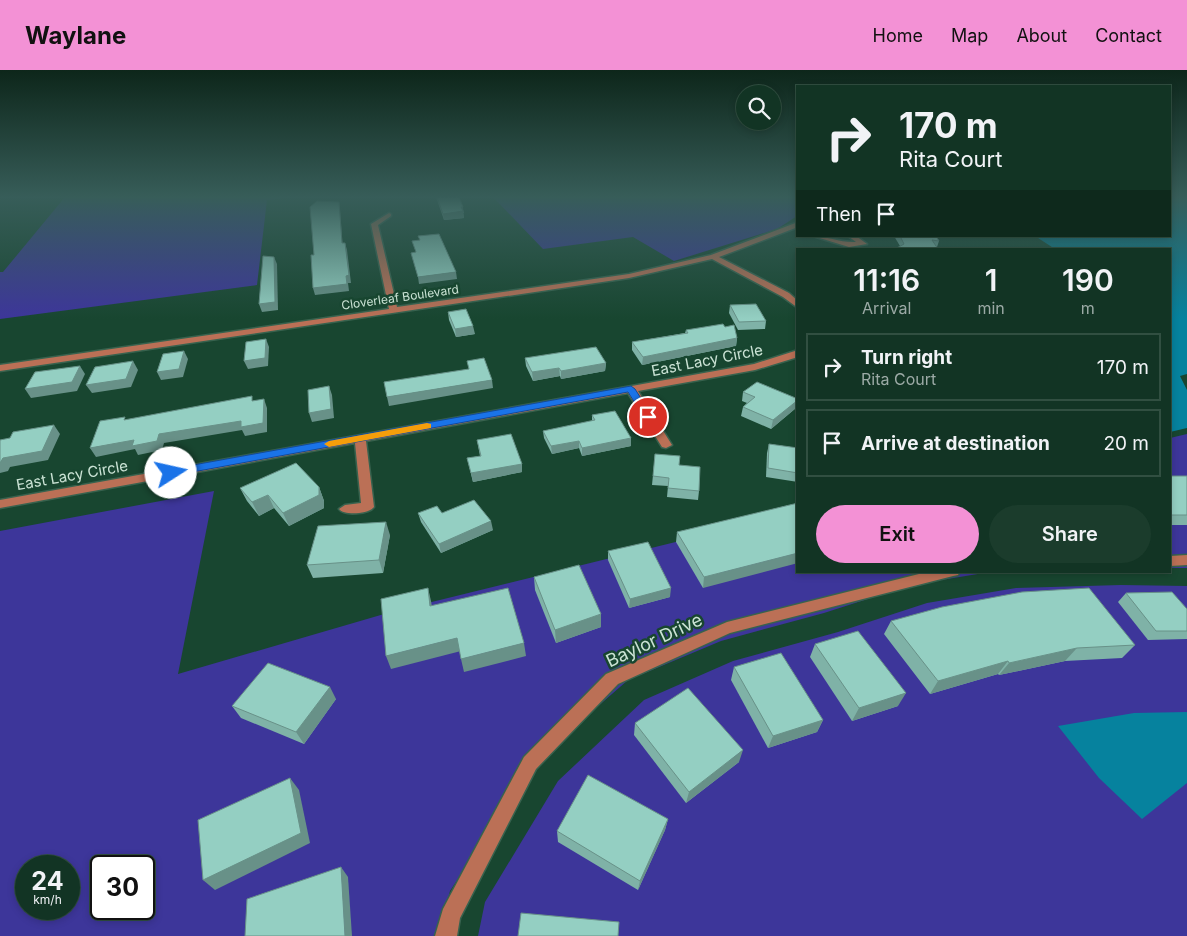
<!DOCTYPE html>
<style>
:root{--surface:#123424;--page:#1b3c2c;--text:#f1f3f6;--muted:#9caaa6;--line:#314f41;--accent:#f391d5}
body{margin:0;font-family:Inter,sans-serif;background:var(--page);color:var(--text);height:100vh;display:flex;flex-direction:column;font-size:19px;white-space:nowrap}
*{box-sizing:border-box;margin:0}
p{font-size:16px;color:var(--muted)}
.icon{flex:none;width:28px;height:28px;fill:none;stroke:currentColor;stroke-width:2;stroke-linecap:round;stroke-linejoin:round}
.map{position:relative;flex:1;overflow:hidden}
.details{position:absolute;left:796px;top:178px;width:375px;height:325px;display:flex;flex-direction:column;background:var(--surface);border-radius:0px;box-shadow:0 2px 8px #0003,0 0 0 1px var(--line)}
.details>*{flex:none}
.top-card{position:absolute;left:796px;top:15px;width:375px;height:152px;border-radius:0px;box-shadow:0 2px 8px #0003,0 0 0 1px var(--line);background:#123424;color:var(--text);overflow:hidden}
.buttons{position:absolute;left:736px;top:15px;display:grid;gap:10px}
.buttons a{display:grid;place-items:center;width:45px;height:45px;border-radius:50%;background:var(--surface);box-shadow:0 2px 8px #0003,0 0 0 1px var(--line);font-size:25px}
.speed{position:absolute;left:15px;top:785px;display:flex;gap:10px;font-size:25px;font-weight:700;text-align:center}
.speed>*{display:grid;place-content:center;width:65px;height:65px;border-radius:50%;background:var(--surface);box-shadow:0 2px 8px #0003,0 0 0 1px var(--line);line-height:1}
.speed small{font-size:12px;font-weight:400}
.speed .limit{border:2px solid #111;border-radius:8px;background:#fff;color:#111}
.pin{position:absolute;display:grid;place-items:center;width:42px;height:42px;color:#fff;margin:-21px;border:2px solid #fff;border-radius:50%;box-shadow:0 1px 5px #0007}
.me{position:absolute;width:55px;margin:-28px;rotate:80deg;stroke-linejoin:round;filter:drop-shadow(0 0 4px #0008)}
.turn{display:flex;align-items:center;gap:18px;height:105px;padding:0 20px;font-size:22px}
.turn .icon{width:65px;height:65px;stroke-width:2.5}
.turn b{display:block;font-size:35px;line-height:42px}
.then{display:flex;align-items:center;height:48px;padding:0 20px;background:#0003;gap:10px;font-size:19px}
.eta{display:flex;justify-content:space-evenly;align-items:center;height:85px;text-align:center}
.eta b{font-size:30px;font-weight:600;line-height:35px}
.cta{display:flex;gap:10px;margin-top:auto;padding:10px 20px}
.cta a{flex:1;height:58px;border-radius:30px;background:var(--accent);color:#111;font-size:20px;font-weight:600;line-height:58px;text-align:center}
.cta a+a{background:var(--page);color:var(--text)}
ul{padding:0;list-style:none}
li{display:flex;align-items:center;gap:15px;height:68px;margin:0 10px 8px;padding:0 10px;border:2px solid var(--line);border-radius:0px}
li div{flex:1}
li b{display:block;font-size:19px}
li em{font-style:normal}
header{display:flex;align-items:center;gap:30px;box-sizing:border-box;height:70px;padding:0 25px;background:var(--accent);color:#111}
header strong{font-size:24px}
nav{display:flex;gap:28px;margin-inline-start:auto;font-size:18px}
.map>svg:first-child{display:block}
.green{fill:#3d369a;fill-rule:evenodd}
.water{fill:#06829e}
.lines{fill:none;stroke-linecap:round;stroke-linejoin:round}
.minor-casing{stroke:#38624e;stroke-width:3}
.minor{fill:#bb7056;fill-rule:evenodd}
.wall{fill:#7fb2a7}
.shaded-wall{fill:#689188}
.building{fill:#94cfc2;stroke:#689188}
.route{fill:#1a73e8;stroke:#114b97}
.slow{fill:#f59e0b}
.labels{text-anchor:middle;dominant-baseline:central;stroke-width:5;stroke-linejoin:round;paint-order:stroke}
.far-street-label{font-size:12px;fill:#cbe3d5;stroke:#184630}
.street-label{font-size:15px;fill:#cbe3d5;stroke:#184630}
.near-street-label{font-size:18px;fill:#cbe3d5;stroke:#184630}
</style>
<header>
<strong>Waylane</strong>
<nav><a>Home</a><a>Map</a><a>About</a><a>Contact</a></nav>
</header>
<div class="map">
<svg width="1187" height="866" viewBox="0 0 1187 866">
<rect width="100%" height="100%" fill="#184630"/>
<g class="green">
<path d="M65,127h229l-27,3 -10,85 -257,34v-47h3z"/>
<path d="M493,127h304v19l-20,13 -103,32 -41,-24 -90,12z"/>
<path d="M1187,364v134h-17v-130z"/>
<path d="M214,421l-36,183 213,-62 406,-100 1,59h198l-85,14 -87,28 -103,28 -93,39 -95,83 -83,128 -11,45h-439v-405zM26,796h43v43h-43zM101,796h43v43h-43z"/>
<path d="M1121,515l66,1v350h-709l7,-34 73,-121 86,-81 89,-39 105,-29 89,-29 89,-15z"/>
</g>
<g class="water">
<path d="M1170,127h17v177l-7,2 7,14v38l-17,4v-183h-115l-20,-13h135z"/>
<path d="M1187,642v71l-45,36 -43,-41 -41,-52 76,-13z"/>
</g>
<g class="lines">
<defs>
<g id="minor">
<path d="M389,143l2,1v2l-13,9 19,82 232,-33 82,-19 87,-33v5l-79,30 70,36 9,8v7l-15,-11 -71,-38 -83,19 -629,93v-6l389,-56 -18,-85z"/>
<path d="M813,166c14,0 28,7 43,6l-8,-6h8l11,8 -18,3z"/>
<path d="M798,280v7l-43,13 -117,21 34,54 -6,3 -4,-1 -34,-54 -262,48 8,66c-5,7 -30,9 -35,2l6,-4 16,-2 -6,-60 -355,65v-8l754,-136z"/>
<path d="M1187,485v10l-17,1v-10z"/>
<path d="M931,501h29l-2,4 -5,1 -223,57 -112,51 -82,85 -76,149 -3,18h-22l8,-27 81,-152 82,-83 121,-52z"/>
</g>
</defs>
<use href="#minor" class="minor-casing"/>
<use href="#minor" class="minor"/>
</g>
<g class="wall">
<path d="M436,127h23l5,16h-1l1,5 -20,2z"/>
<path d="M894,166h42l3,5 -2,6 -37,-1z"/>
<path d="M730,235l36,16 -1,8 -27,1 -9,-17z"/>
<path d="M448,242l27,22 -19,3 -7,-17z"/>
<path d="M686,260l51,8 -1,8 -94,19 -10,-15v-8l53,-9z"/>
<path d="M525,288l81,5 -1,8 -44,8 -1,-3 -27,5 -7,-15z"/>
<path d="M743,322l55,7v3l-2,6 -25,21 -30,-13 2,-9 4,-4 -5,-2z"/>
<path d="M592,345l39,23v8l-49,10 -3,-8 -27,6 -8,-16 -1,-7 49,-10z"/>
<path d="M477,370l45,24v8l-49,10 -6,-24 13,-2z"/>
<path d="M769,374l29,4v34l-32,-5 1,-24z"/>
<path d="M655,384l24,11 20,26 -1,9 -31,-3 1,-11 -16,-1z"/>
<rect x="1170" y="406" width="17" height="49"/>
<path d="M319,417l5,14v7l-35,18 -15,-18 -15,8 -12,-15 -7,-13z"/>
<path d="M798,433l-95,85 -27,-46 1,-10z"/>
<path d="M418,443h24l51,17 -52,23 -20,-31z"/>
<path d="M390,465l-7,38 -70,5 -6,-13z"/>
<path d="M608,481l62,46 -41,11 -21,-48z"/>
<path d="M534,507l67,37v13l-45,16 -21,-53z"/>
<path d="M1126,523l61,16v30l-39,1 -30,-38z"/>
<path d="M891,551l244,24 -13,13 -57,3 -66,14 -1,-1 -68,20 -46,-60z"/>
<path d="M815,574l83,62 -46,15 -42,-64z"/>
<path d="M734,597l89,53 -6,12 -49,16 -37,-68z"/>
<path d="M336,629l-32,45 -63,-26 -9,-12z"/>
<path d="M635,653l104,39 -53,41 -52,-68z"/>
<path d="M668,749l-3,11 -27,60 -80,-48 -1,-11z"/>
</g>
<g class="shaded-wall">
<path d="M339,132l1,7 3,42 -1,-8z"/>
<path d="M461,137h2l1,11 -20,2 -1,-6z"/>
<path d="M345,173l2,7 4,33h-3l1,8 -34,4 -2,-7z"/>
<path d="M274,187l3,7 1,46 -16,2 -3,-8z"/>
<path d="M456,202l1,7 -38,5 -1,-7z"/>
<path d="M473,256l2,8 -19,3 -1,-8z"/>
<path d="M737,268l-1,8 -94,19 1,-8z"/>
<path d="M266,269l3,8 -1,19 -20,3 -4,-8z"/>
<path d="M184,281l4,8 -5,18 -22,3 -4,-8z"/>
<path d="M133,291l5,9 -7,17 -39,6 -6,-8z"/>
<path d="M606,293l-1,8 -44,8v-8z"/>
<path d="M80,296l5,8 -8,17 -46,7 -6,-9z"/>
<path d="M559,298l1,8 -27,5 -1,-9z"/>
<path d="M492,310l1,8 -104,18 -2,-9z"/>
<path d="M329,316l3,9 2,23 -22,4 -3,-9z"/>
<path d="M264,329l3,9v24l-22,4 -3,-6 -78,13 -2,7 -24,5 -3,-6 -39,8 -6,-9 69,-14z"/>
<path d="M798,330l-2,8 -25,21 2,-9z"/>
<path d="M54,355l6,9 -12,26 -38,7 -2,4 -8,2v-10l3,-5z"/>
<path d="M631,368v8l-49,10v-8z"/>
<path d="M579,371v7l-27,6 -1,-8z"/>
<path d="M522,394v8l-49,10 -2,-9z"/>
<path d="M319,417l5,14v7l-35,18 -6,-13z"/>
<path d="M268,425l6,13 -15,8 -7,-14z"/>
<path d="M491,451l2,9 -52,23 -2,-9z"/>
<path d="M386,452l4,13 -7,38 -4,-13z"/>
<path d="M798,483v10l-95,25 1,-11z"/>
<path d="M428,518l3,13 3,18 -4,-13z"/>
<path d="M671,518l-1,9 -41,11 1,-9z"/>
<path d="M601,544v13l-45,16 -1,-13z"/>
<path d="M457,568l4,13 -70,18 -5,-13z"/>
<path d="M524,573l2,13 -62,16 -3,-13z"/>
<path d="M1077,578l-12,13 -66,14 10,-12z"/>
<path d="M1008,591l-10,13 -68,20 8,-13z"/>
<path d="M330,617l6,12 -32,45 -8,-12z"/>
<path d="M906,623l-8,13 -46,15 7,-13z"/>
<path d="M823,650l-6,12 -49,16 5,-12z"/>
<path d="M743,680l-4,12 -53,41 3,-11z"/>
<path d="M290,708l9,12 11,53 -95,47 -12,-10z"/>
<path d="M668,749l-3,11 -27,60 2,-9z"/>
<path d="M341,797l7,10 4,59h-7z"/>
</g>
<g class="building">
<path d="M437,127h22l4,10h-2l2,4 -20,3z"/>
<path d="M317,131l22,1 3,41h3l4,32 -3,1 1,8 -34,4 -2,-33h3l-4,-48z"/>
<path d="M439,164l17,38 -38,5 -7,-24 5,-1 -4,-11 8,-1 -2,-4z"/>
<path d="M900,166h36l3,5 -7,-1 6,9h-43l9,-5z"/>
<path d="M263,186l11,1 1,45 -16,2z"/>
<path d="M756,234l10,17 -27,1 -9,-17z"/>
<path d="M466,239l7,17 -18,3 -7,-17z"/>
<path d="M723,254l2,3 9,-2 3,13 -94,19 -11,-15 56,-9 -2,-3z"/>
<path d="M266,269l-1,19 -21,3 2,-19z"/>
<path d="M596,277l10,16 -45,8 -2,-3 -27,4 -7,-14z"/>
<path d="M184,281l-5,18 -22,3 6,-18z"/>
<path d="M484,288l8,22 -105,17 -3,-15 85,-13 -2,-8z"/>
<path d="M133,291l-7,18 -40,6 9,-18z"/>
<path d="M80,296l-8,16 -47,7 10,-17z"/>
<path d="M757,312l41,17v1l-25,20 -30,-13 12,-10 -12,-5z"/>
<path d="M329,316l2,23 -22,4 -1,-23z"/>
<path d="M252,326v5l12,-2 -1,24 -22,4v-6l-82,13 -2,7 -25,5 2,-6 -44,8 10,-27 25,-4 -1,3z"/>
<path d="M615,341l16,27 -49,10 -3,-7 -28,5 -8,-15 52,-11 -3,-5z"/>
<path d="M54,355l-12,26 -39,7 -3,5v-23l10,-2 3,-6z"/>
<path d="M511,364l11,30 -51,9 -4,-15 14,-2 -4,-16z"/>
<path d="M769,374l29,4v25l-30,-5z"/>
<path d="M655,384l25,2 -1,9 21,2 -1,24 -31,-3 1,-10 -16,-2z"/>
<path d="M296,393l23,24v8l-36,18 -15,-18 -16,7 -12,-14z"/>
<rect x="1170" y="406" width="17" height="39"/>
<path d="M474,430l17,21 -52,23 -21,-31 19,-7 5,7z"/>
<path d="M798,433v50l-94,24 -27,-45z"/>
<path d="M386,452l-7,38 -72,5 11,-39z"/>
<path d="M648,472l23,46 -41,11 -22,-48z"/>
<path d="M579,495l22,49 -46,16 -21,-53z"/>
<path d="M428,518l2,18 78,-18 16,55 -63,16 -4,-21 -71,18 -5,-57z"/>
<path d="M1089,518l46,57 -58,3 -68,15 -1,-2 -70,20 -47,-60 51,-14 80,-15z"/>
<path d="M1172,522l15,17v22h-31l-30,-38z"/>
<path d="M858,561l48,62 -47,15 -44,-64z"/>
<path d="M781,583l42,67 -50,16 -39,-69z"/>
<path d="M268,593l62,24 -34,45 -64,-26z"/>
<path d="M688,618l55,62 -54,42 -54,-69z"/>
<path d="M588,705l80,44 -28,62 -83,-50z"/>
<path d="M290,708l11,55 -98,47 -5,-60z"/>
<path d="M341,797l4,69h-100l2,-37z"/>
<path d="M521,843l98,9 -1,14h-100z"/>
</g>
<linearGradient id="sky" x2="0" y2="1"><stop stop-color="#0d261a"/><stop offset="0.51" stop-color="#375d59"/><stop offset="1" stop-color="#375d59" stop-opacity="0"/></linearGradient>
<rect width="1187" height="249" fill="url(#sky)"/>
<path class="route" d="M631,316l4,3 18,28 -1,2h-7l-17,-27 -457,84 -6,-3 6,-4z"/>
<path class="slow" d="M427,353l4,1v4l-102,19 -5,-3 5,-3z"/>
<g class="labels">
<g class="far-street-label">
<text transform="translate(400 227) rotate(-8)">Cloverleaf Boulevard</text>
</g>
<g class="street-label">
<text transform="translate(707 290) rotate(-11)">East Lacy Circle</text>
<text transform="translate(72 405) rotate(-10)">East Lacy Circle</text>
</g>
<g class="near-street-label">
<text transform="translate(654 570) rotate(-25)">Baylor Drive</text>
</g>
</g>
</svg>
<div class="buttons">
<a><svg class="icon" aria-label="search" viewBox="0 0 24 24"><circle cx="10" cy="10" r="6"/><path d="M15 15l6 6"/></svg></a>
</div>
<div class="speed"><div>24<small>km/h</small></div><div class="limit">30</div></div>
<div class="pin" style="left:648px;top:347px;background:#d93025"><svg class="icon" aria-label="arrive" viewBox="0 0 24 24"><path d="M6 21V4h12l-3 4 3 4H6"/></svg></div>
<svg class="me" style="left:171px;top:403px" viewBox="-20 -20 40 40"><circle r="19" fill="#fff"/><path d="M0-13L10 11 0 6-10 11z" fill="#1a73e8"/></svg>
<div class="top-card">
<div class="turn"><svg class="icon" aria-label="right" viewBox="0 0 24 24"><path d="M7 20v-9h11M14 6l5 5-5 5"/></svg><div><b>170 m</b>Rita Court</div></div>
<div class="then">Then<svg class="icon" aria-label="arrive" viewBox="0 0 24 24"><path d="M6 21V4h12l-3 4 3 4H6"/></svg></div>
</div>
<section class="details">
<div class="eta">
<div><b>11:16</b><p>Arrival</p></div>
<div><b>1</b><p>min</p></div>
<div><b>190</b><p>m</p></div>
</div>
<ul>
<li><svg class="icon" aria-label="right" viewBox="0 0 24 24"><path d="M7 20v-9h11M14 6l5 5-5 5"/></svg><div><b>Turn right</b><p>Rita Court</p></div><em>170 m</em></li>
<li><svg class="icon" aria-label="arrive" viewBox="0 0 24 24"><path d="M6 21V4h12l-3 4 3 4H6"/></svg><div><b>Arrive at destination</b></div><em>20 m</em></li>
</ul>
<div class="cta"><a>Exit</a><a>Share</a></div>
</section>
</div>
